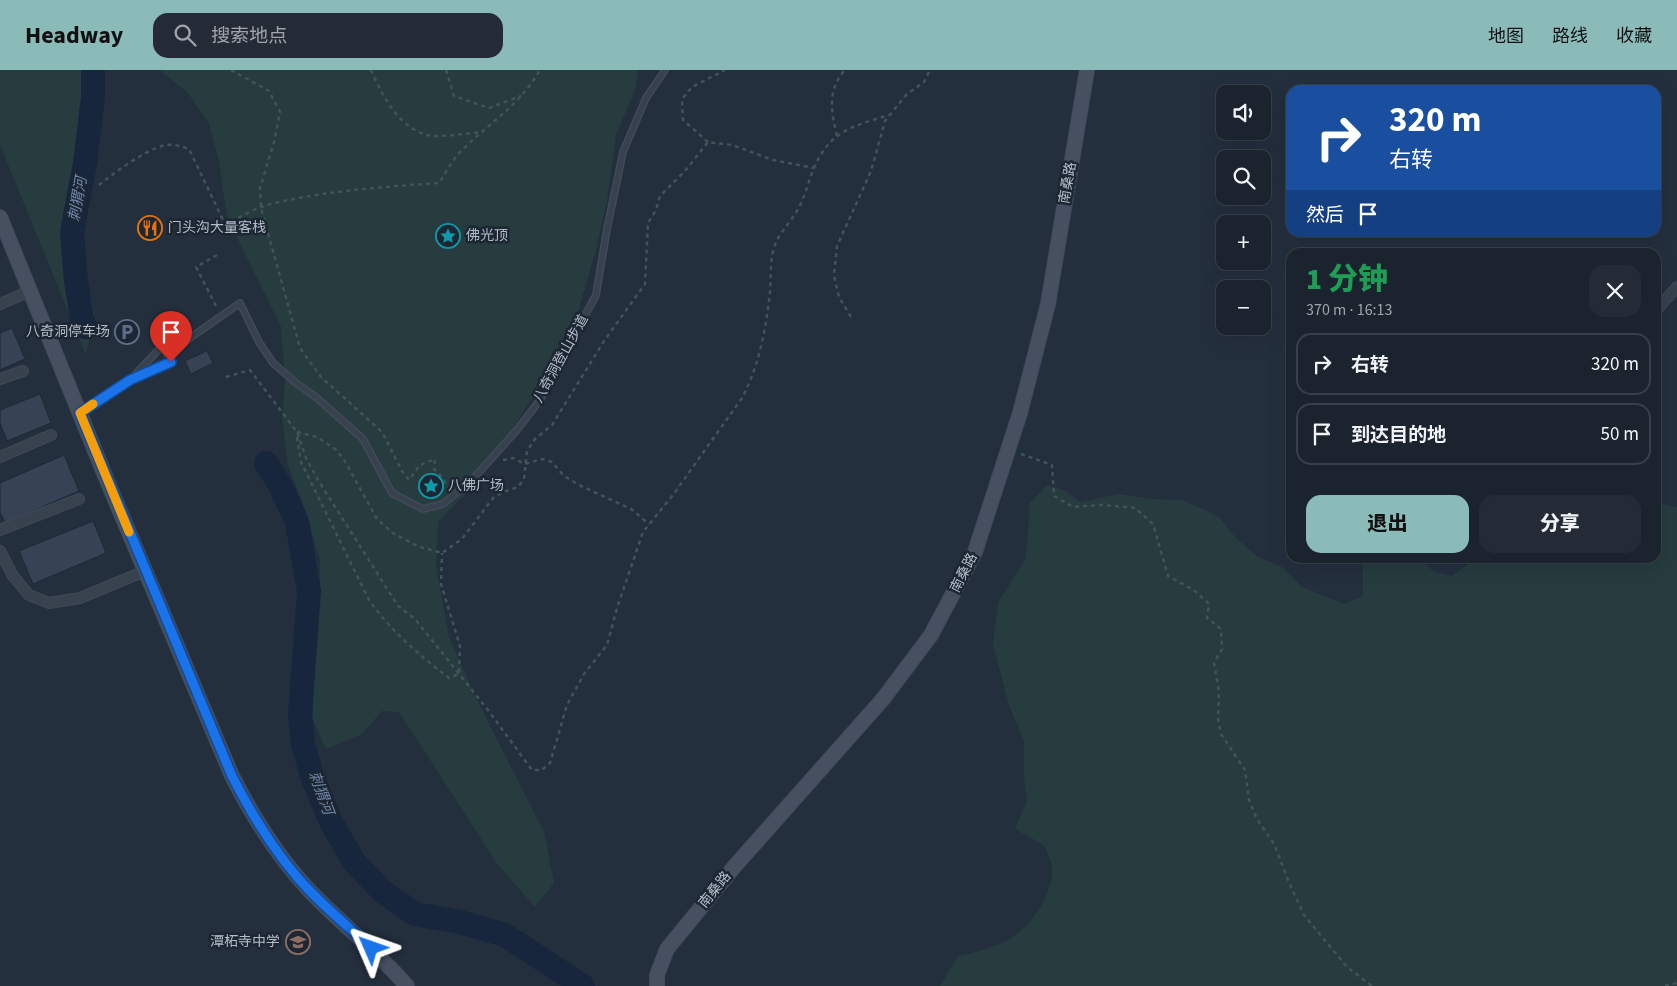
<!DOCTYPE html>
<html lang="zh">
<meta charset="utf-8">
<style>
:root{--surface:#1b232e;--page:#242b36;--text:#f1f3f6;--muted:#a0a4aa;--line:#39404a;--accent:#8bbbb9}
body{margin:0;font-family:"Source Sans 3","Noto Sans SC",sans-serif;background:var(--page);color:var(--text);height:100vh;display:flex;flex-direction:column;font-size:19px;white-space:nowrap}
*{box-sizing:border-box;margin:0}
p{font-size:16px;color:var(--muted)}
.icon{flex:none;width:28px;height:28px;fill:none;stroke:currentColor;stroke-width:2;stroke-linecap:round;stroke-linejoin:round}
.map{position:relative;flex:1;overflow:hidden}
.side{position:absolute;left:1286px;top:178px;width:375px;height:315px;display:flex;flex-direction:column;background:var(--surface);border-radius:15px;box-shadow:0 5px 20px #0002,0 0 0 1px var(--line)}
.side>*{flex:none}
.top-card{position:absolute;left:1286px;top:15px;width:375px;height:152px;border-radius:15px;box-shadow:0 5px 20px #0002,0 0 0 1px var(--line);background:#1a4fa0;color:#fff;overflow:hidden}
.tools{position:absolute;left:1216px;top:15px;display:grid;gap:10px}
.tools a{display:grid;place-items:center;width:55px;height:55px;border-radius:10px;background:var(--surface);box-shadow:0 5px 20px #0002,0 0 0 1px var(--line);font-size:25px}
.pin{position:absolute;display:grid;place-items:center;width:42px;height:42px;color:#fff;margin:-51px -21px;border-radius:50% 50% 50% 0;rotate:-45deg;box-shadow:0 0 5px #0007}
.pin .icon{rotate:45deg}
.me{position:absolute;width:55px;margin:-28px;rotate:313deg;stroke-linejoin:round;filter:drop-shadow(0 0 4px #0008)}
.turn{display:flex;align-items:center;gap:18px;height:105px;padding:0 20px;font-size:22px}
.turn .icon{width:65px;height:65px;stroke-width:2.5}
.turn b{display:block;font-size:35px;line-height:42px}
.then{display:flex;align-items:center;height:48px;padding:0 20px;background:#0003;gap:10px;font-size:19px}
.round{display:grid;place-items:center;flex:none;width:52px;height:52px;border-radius:15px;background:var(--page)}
.headline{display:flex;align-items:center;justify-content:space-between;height:85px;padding:0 20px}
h1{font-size:30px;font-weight:800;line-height:38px;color:#1e9e55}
.button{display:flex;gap:10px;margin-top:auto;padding:10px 20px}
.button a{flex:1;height:58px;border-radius:15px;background:var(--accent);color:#111;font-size:20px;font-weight:800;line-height:58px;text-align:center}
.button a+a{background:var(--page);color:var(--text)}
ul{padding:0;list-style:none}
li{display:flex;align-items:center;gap:15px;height:62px;margin:0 10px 8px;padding:0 10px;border:2px solid var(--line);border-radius:15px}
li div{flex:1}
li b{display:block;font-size:19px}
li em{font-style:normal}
header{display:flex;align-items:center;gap:30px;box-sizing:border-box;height:70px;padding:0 25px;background:var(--accent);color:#111}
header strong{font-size:24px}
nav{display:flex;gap:28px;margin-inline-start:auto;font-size:18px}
.search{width:350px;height:45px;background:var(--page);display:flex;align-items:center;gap:12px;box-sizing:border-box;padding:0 18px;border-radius:15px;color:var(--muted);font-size:19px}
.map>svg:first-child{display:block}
.green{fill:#263c3f}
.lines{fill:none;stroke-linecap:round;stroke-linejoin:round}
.river{stroke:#17263c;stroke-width:24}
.building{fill:#364354;stroke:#1f2835}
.lane-casing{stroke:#414a57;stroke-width:8}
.street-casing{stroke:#414a57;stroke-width:12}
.secondary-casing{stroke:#414a57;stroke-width:16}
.path{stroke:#3f5557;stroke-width:2.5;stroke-dasharray:4 4;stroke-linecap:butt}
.lane{stroke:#38414e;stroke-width:5}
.street{stroke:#38414e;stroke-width:10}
.secondary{stroke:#465061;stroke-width:14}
.route-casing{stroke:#114b97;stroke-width:12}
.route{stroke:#1a73e8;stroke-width:9}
.slow{stroke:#f59e0b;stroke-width:9}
.labels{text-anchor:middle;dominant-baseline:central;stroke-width:5;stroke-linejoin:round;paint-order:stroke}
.street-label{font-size:14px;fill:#b4bcc9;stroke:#1d2633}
.poi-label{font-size:14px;fill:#b4bcc9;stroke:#1d2633;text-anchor:start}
.water-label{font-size:15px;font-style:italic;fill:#6d86a8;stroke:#1d2633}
</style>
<header>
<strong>Headway</strong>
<div class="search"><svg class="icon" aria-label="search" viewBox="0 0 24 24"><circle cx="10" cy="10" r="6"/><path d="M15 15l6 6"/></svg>搜索地点</div>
<nav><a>地图</a><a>路线</a><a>收藏</a></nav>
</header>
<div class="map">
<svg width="1677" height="916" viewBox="0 0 1677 916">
<rect width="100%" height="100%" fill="#242f3e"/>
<g class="green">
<path d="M0,0h83l2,35 -8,56v50l6,52 12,52 -9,40 -86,-210z"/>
<path d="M160,0h478l-3,20 -19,45 -9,67 -11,48 -18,62 -18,32 -14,32 -52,82 -19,26 -37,38 -2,45 13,70 26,59 69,136 10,51 -19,24 -37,-42 -99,-153 -17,-1 -20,23 -36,15 -13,-29 -1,-58 7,-50 1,-52 -17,-56 -15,-39 -6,-47 3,-38 -4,-53 -54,-110 -8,-56 -10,-37 -21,-31z"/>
<path d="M1047,415l17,5 17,12 37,-8 35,5 29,1 21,9 17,9 15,19 23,20 24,10 20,20 42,17 19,-8v-38h57l13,13 19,5 14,-10 7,-8h183v-55l21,4v479h-737l18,-30c39,-8 65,-17 85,-54 5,-11 10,-21 9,-33 0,-8 -5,-16 -7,-23l-30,-17 12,-28 -3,-23v-36l-15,-37 -16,-60 5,-42 28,-45 4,-55z"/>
</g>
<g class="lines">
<g class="river">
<path d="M85,257l-3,-9 -6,-37 -4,-49 13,-69 8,-66v-27"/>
<path d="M266,393l14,22 17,37 12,69 -9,124 3,29 9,32 19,46 24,41 28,29 32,22 45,8 45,13 78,51"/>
</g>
</g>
<g class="building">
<path d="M12,258l13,31 -25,11v-37z"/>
<path d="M207,281l6,12 -22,11 -6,-13z"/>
<path d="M40,324l11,29 -44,18 -7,-18v-13z"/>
<path d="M64,385l15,36 -74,32 -5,-11v-29z"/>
<path d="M93,451l13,32 -73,31 -14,-33z"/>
</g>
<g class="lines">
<defs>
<g id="lane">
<path d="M167,284l73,-51 19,39 14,21 23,20 21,15 46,41 29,54 31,16 20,-5 30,-25 43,-48 24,-31 56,-105 11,-66 16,-77 23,-54 19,-28"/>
<path d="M81,342l49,-32 41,-18 -8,-17 -33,35"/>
</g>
<g id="street">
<path d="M0,234l30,-13"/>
<path d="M1656,240l21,-23"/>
<path d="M0,309l23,-8"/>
<path d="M0,387l51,-22"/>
<path d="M0,460l79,-31"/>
<path d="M0,481l13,25 16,19 20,8 31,-5 65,-27"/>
</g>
<g id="secondary">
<path d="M0,147l108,266 124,293c21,41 45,80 77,114 31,33 68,61 98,96"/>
<path d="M657,916v-11l10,-26 67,-82 149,-168 48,-64 44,-83 45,-139 28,-109 39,-234"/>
</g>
</defs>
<use href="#lane" class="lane-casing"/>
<use href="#street" class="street-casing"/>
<use href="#secondary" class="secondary-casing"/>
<g class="path">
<path d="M231,0l38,21 11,21 -6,30 -14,46 1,20 39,140 21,29 61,55 20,39 7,9 11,-15 15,-6 -1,10 9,9 5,10"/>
<path d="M371,0c12,27 31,65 65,66 16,0 32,-3 48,-4"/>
<path d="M446,0l8,26 35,12 32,-12"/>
<path d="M837,66c-6,-25 -10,-46 8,-66"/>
<path d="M708,72l-25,-22 -1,-21 10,-12 33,-17"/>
<path d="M99,115c13,-11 47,-35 63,-39 10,-3 18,0 27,3l36,75c14,-6 28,-15 42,-19 54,-14 116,-18 172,-22 7,-11 14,-24 22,-32 28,-28 59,-46 79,-81"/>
<path d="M217,185l-21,12 21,41"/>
<path d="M851,247l-12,-20 -5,-21 3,-30 34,-75 14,-50 21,-26 18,-13 6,-12"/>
<path d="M226,307l24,-7 47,62 9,26 12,22 80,126 17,13 73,91 44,60h10l8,-7 17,-58 17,-31 23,-29 10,-37 26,-76 30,-37 69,-97c17,-32 24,-69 28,-106 1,-13 0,-28 3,-41 4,-17 17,-27 25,-42 7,-12 10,-26 15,-39 17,-40 38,-43 76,-55"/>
<path d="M297,362l20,5 18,12 8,9 34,61 16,14 24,13 25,7 20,-14 31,-41 10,-6 15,-5 6,-8 3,-28 8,-12 17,-14 52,-84 41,-57 3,-61 8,-13 4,-14 25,-25 23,-29 24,3 41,15 41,8"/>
<path d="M297,367l4,25 68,138c21,30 51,56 80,78l10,-4 1,-28 -19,-62 1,-31"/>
<path d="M1021,384l31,11 2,31 19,11 30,-2 32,3 18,16 15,52 26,14 15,14 -2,14 14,11 1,20 -8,14 5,29 -1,27 3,15 24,36 4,30 8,19 17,25 16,41 14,30 43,52 25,19"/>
<path d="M503,390l10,-2 12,6 17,-5 10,3 12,14 15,9 52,24 18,15"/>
<path d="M1665,916l12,-3"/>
</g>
<use href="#lane" class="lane"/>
<use href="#street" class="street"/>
<use href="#secondary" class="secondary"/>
</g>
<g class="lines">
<defs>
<path id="route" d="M171,292l-41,18 -50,33 152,363c21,41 45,81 77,114 20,21 42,39 62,58"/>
</defs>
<use href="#route" class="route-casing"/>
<use href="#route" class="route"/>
<path class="slow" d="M93,334l-13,9 49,119"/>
</g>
<defs>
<symbol id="restaurant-ring" viewBox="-11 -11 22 22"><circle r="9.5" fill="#1d2633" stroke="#e8710a" stroke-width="1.5"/><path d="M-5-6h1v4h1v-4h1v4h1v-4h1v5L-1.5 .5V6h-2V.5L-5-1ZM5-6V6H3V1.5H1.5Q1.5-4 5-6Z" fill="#e8710a"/></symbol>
<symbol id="sight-ring" viewBox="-11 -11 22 22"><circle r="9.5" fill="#1d2633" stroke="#0f9aa8" stroke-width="1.5"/><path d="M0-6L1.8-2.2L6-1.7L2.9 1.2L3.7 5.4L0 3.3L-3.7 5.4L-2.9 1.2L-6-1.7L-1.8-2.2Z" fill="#0f9aa8"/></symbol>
<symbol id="parking-ring" viewBox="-11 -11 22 22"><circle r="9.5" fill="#1d2633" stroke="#5c6f8a" stroke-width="1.5"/><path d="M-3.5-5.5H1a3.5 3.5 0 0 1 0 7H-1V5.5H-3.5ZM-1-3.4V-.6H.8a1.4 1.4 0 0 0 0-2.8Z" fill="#5c6f8a"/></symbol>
<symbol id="school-ring" viewBox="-11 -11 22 22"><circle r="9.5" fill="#1d2633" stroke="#8d6e63" stroke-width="1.5"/><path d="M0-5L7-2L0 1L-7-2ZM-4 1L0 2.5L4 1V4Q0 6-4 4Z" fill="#8d6e63"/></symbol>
</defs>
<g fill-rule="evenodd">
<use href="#restaurant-ring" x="136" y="144" width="28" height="28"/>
<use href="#sight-ring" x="434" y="152" width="28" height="28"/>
<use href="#parking-ring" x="113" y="248" width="28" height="28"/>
<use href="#sight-ring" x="417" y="402" width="28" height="28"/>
<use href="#school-ring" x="284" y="858" width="28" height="28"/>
</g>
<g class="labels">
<g class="street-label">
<text transform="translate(1068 113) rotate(-80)">南桑路</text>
<text transform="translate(561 289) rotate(-61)">八奇洞登山步道</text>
<text transform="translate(964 503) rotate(-63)">南桑路</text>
<text transform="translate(715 820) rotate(-51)">南桑路</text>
</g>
<g class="poi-label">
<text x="168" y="158">门头沟大量客栈</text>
<text x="466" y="166">佛光顶</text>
<text x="110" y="262" text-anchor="end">八奇洞停车场</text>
<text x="448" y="416">八佛广场</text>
<text x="280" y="872" text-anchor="end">潭柘寺中学</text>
</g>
<g class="water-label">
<text transform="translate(78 129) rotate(-80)">刺猬河</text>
<text transform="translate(321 723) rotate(70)">刺猬河</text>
</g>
</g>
</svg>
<div class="tools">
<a><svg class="icon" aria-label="sound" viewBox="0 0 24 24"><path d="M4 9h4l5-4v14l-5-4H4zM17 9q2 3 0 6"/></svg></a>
<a><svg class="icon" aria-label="search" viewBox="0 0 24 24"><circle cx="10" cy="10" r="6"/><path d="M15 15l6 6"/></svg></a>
<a>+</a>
<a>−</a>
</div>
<div class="pin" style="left:171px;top:292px;background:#d93025"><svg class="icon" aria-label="arrive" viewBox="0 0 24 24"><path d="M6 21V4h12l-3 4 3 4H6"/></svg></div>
<svg class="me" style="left:371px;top:878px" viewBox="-20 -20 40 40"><path d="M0-17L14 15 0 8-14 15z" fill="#1a73e8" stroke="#fff" stroke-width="4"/></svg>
<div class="top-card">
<div class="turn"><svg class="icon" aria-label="right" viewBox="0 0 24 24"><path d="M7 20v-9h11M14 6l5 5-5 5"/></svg><div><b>320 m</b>右转</div></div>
<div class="then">然后<svg class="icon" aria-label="arrive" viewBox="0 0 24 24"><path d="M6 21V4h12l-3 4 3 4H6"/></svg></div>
</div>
<section class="side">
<div class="headline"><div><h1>1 分钟</h1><p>370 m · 16:13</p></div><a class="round"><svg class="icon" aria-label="close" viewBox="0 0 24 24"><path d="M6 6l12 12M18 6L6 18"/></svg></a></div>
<ul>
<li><svg class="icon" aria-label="right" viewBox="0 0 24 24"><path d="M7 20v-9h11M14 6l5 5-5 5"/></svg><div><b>右转</b></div><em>320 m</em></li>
<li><svg class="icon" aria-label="arrive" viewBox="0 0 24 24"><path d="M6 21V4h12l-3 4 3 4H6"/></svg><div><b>到达目的地</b></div><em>50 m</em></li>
</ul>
<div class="button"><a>退出</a><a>分享</a></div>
</section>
</div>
